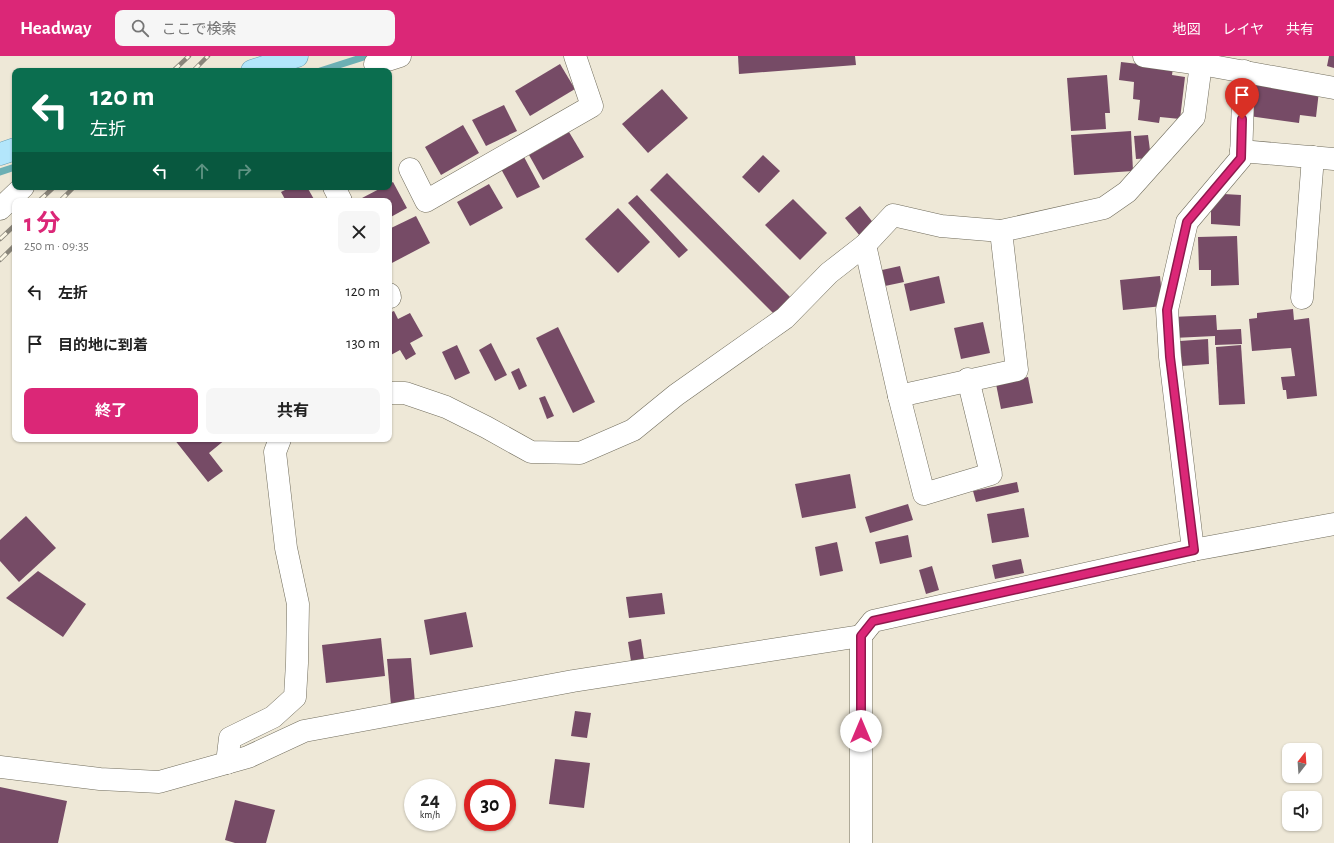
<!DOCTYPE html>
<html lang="ja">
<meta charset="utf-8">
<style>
:root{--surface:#fff;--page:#f6f6f6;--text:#222;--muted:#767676;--accent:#db2777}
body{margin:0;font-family:"Alegreya Sans","Noto Sans JP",sans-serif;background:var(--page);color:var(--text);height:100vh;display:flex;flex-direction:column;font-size:15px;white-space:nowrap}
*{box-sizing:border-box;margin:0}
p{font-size:13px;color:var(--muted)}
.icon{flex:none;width:22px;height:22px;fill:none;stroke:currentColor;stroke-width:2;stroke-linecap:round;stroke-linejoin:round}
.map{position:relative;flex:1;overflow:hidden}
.sheet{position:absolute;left:12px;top:142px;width:380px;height:244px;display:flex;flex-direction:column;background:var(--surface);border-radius:8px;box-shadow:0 1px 3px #0004}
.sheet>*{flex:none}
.top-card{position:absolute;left:12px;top:12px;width:380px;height:122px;border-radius:8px;box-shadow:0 1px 3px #0004;background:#0b6e4f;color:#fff;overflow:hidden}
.needle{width:26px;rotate:17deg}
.fabs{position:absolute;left:1282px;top:687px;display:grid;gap:8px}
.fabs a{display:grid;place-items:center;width:40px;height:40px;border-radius:8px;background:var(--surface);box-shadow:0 1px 3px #0004;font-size:20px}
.speed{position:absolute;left:404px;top:723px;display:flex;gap:8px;font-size:20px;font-weight:700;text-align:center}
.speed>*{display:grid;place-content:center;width:52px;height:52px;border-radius:50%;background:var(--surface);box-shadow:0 1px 3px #0004;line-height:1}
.speed small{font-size:10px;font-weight:400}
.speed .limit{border:6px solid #d22;background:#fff;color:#111}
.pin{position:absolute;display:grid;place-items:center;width:34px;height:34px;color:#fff;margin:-41px -17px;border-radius:50% 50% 50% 0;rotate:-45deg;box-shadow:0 0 4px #0007}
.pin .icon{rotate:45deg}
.me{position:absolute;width:44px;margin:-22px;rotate:0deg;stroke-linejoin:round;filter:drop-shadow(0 0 3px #0008)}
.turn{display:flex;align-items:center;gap:14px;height:84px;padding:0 12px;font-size:18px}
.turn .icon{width:52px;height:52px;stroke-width:2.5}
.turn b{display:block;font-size:28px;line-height:34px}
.lanes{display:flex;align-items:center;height:38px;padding:0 12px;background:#0003;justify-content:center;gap:20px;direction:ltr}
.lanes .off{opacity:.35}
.round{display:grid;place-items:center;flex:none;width:42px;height:42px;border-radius:8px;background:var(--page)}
.headline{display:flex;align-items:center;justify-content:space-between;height:68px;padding:0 12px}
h1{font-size:24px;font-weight:700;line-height:30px;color:var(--accent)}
.action{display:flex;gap:8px;margin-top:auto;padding:8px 12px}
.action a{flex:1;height:46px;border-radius:8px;background:var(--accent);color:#fff;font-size:16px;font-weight:700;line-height:46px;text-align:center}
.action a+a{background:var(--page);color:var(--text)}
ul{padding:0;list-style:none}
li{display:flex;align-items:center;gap:12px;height:52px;padding:0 12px}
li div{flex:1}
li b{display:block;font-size:15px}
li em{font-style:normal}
header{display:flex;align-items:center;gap:24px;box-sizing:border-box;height:56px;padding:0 20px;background:var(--accent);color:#fff}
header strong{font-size:19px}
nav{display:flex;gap:22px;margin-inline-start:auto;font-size:14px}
.search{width:280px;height:36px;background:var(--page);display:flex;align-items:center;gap:10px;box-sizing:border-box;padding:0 14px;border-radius:8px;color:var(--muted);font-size:15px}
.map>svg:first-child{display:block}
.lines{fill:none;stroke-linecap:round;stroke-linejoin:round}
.stream{stroke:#6cb0b4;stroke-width:7}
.building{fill:#764b66}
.minor-casing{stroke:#716d5d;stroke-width:23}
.major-casing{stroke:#679db2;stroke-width:23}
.minor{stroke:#fff;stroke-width:22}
.major{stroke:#b3e6fb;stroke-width:22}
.rail-casing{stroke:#89857a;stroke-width:4.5}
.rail{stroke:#fbf6e4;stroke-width:3;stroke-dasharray:9;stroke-linecap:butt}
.route-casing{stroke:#8e194d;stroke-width:10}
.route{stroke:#db2777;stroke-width:7}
</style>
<header>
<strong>Headway</strong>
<div class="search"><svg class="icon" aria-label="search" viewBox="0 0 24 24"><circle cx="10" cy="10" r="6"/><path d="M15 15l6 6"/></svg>ここで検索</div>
<nav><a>地図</a><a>レイヤ</a><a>共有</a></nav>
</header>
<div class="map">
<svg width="1334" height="787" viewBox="0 0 1334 787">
<rect width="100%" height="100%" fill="#eee8d7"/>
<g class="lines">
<g class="stream">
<path d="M320,15l47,-15"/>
<path d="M0,116l15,-5"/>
</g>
</g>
<g class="building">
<path d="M738,0h117l1,9 -117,9z"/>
<path d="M1329,0h5v12l-7,-2z"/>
<path d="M1121,6l52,6 -1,7 13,2 -5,42 -20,-2 -1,6 -21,-3 2,-20 -7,-1 1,-17 -15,-2z"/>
<path d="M560,8l15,25 -45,27 -15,-25z"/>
<path d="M1107,19l3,38h-5l1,16 -35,2 -4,-53z"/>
<path d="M1254,25l65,10 -3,26 -16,-2 -1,8 -50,-7z"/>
<path d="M662,33l26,29 -40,35 -26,-29z"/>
<path d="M504,49l13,26 -31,15 -14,-26z"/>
<path d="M463,69l16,28 -38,22 -16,-28z"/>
<path d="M1131,75l2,40 -59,4 -3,-40z"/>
<path d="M569,76l15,25 -41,23 -14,-25z"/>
<path d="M1148,79l3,23 -15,1 -2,-23z"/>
<path d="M763,99l17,16 -21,22 -17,-16z"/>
<path d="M524,101l16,30 -23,11 -16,-29z"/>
<path d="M667,117l125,126 -17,16 -125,-125z"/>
<path d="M393,126l14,26 -18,10v-17h-26l-1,-3 21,-11h6v-3z"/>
<path d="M489,128l14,24 -33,18 -13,-24z"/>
<path d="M291,131h16l8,14h-29l-5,-9z"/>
<path d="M1224,138l17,1 -1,31 -29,-2v-17z"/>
<path d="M637,139l51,55 -9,8 -51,-55z"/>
<path d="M793,143l34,34 -27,27 -35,-35z"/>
<path d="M860,150l15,19 -15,11 -15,-18z"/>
<path d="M618,152l32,34 -32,31 -33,-34z"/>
<path d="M416,160l14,27 -40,21 -1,-35z"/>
<path d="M1237,180l2,49 -28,1v-16h-12l-1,-33z"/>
<path d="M900,210l4,16 -19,4 -3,-16z"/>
<path d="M939,220l6,27 -35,8 -6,-27z"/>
<path d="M1160,220l3,30 -40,4 -3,-30z"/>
<path d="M1293,253l1,11 15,-2 8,78 -30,3 -1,-9h-3l-2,-13 14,-1 -4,-28 -39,3 -3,-32 8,-1v-5z"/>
<path d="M394,255l4,8 12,-6 13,23 -13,7 6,11 -10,6 -6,-10 -11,6v-43z"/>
<path d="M1216,259l1,15 24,-1 1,15 -27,1v-9l-42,2 -1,-21z"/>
<path d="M983,266l7,31 -29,6 -7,-31z"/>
<path d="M558,271l37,75 -22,11 -37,-75z"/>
<path d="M1208,283l1,25 -27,2 -2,-25z"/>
<path d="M491,287l16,32 -12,6 -16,-31z"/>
<path d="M457,289l13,28 -15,7 -13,-28z"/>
<path d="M1241,289l4,59 -26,1 -3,-58z"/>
<path d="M519,312l8,18 -8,4 -8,-18z"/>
<path d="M1028,321l5,26 -32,6 -5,-25z"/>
<path d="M545,340l9,20 -7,3 -8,-21z"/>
<path d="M174,383h52l-17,14 14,18 -15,11z"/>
<path d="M850,418l6,34 -54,10 -7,-34z"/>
<path d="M1017,426l2,10 -43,10 -3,-11z"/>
<path d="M908,448l5,16 -43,13 -5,-16z"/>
<path d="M1024,452l5,29 -37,6 -5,-29z"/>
<path d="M26,460l30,32 -37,34 -19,-21v-21z"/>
<path d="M908,479l4,22 -32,7 -5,-22z"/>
<path d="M837,486l6,29 -23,5 -5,-29z"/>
<path d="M1021,503l3,14 -29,6 -3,-14z"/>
<path d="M932,510l7,24 -13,4 -7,-24z"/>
<path d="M38,515l48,33 -23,33 -57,-39z"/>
<path d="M662,537l3,21 -36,4 -3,-21z"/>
<path d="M466,556l7,35 -43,8 -6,-35z"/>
<path d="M381,582l4,38 -59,7 -4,-38z"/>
<path d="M641,583l3,20 -13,2 -3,-19z"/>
<path d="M411,602l4,45 -24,2 -4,-46z"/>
<path d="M575,655l16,2 -4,25 -16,-2z"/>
<path d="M555,703l35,4 -6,45 -35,-4z"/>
<path d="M0,731l67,14 -9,42h-58z"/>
<path d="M235,744l40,10 -9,33h-31l-10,-3z"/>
</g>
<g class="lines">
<defs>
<g id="minor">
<path d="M1144,0l57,8 133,24"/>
<path d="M375,8l25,-8"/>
<path d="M1241,95l93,8"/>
<path d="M410,113l16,32 166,-95 -17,-50"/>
<path d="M334,131l7,14"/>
<path d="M0,153l23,-22"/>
<path d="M865,189l34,151 118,-26 -16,-139 103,-23 23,-16 67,-75 7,-53"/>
<path d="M389,238l1,3"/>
<path d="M1302,242l11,-141"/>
<path d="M389,337h16l41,14 40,20 45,25 49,1 53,-23 43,-35 109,-77 44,-45 36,-28 28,-30 48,11 60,5"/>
<path d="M899,340l25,98 67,-20 -23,-95"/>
<path d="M1193,494l-23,-193 -3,-47 20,-88 54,-64 3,-87"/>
<path d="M227,707l3,-25 43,-21 22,-20 2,-34 1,-59 -12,-56 -11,-96 5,-13"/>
<path d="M0,711l100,12 59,3 89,-25 56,-26 269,-50 288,-45"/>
<path d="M861,787v-207l12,-15 320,-71 141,-26"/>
</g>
<g id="major">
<path d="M252,15l45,-15"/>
<path d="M0,98l15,-5"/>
</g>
</defs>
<use href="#minor" class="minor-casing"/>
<use href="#major" class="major-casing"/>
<use href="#minor" class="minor"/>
<use href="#major" class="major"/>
<defs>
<g id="rail">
<path d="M173,15l16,-15"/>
<path d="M193,15l15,-15"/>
<path d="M39,145l15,-14"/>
<path d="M60,145l14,-14"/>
<path d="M0,183l15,-14"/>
<path d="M0,204l15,-15"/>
</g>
</defs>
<use href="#rail" class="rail-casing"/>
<use href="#rail" class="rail"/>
</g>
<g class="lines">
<defs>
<path id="route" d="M861,675v-95l12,-15 321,-71 -24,-193 -3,-47 20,-88 54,-64 1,-39"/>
</defs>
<use href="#route" class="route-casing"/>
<use href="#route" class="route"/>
</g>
</svg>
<div class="fabs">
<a><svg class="needle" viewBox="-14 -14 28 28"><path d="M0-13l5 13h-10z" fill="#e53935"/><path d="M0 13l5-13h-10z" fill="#767676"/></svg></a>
<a><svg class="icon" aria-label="sound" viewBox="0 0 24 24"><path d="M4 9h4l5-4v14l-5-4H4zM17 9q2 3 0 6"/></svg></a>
</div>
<div class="speed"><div>24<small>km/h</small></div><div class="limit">30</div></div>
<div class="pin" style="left:1242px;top:63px;background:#d93025"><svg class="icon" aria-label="arrive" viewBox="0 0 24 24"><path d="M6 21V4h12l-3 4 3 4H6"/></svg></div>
<svg class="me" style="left:861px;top:675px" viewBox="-20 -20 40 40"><circle r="19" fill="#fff"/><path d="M0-13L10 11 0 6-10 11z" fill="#db2777"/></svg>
<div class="top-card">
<div class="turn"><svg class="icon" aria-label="left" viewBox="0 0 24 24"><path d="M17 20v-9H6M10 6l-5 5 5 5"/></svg><div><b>120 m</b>左折</div></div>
<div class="lanes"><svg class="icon" aria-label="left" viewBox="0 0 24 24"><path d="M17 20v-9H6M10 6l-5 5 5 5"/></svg><svg class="icon off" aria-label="ahead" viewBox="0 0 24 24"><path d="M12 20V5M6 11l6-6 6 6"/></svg><svg class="icon off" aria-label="right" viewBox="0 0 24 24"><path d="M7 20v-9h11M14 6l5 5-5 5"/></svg></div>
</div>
<section class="sheet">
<div class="headline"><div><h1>1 分</h1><p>250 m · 09:35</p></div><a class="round"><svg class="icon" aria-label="close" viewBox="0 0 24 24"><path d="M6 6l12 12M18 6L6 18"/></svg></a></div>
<ul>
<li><svg class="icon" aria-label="left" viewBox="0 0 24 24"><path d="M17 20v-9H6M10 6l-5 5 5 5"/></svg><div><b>左折</b></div><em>120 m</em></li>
<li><svg class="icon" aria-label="arrive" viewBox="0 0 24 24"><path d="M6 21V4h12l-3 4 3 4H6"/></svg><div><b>目的地に到着</b></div><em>130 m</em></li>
</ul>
<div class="action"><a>終了</a><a>共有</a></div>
</section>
</div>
